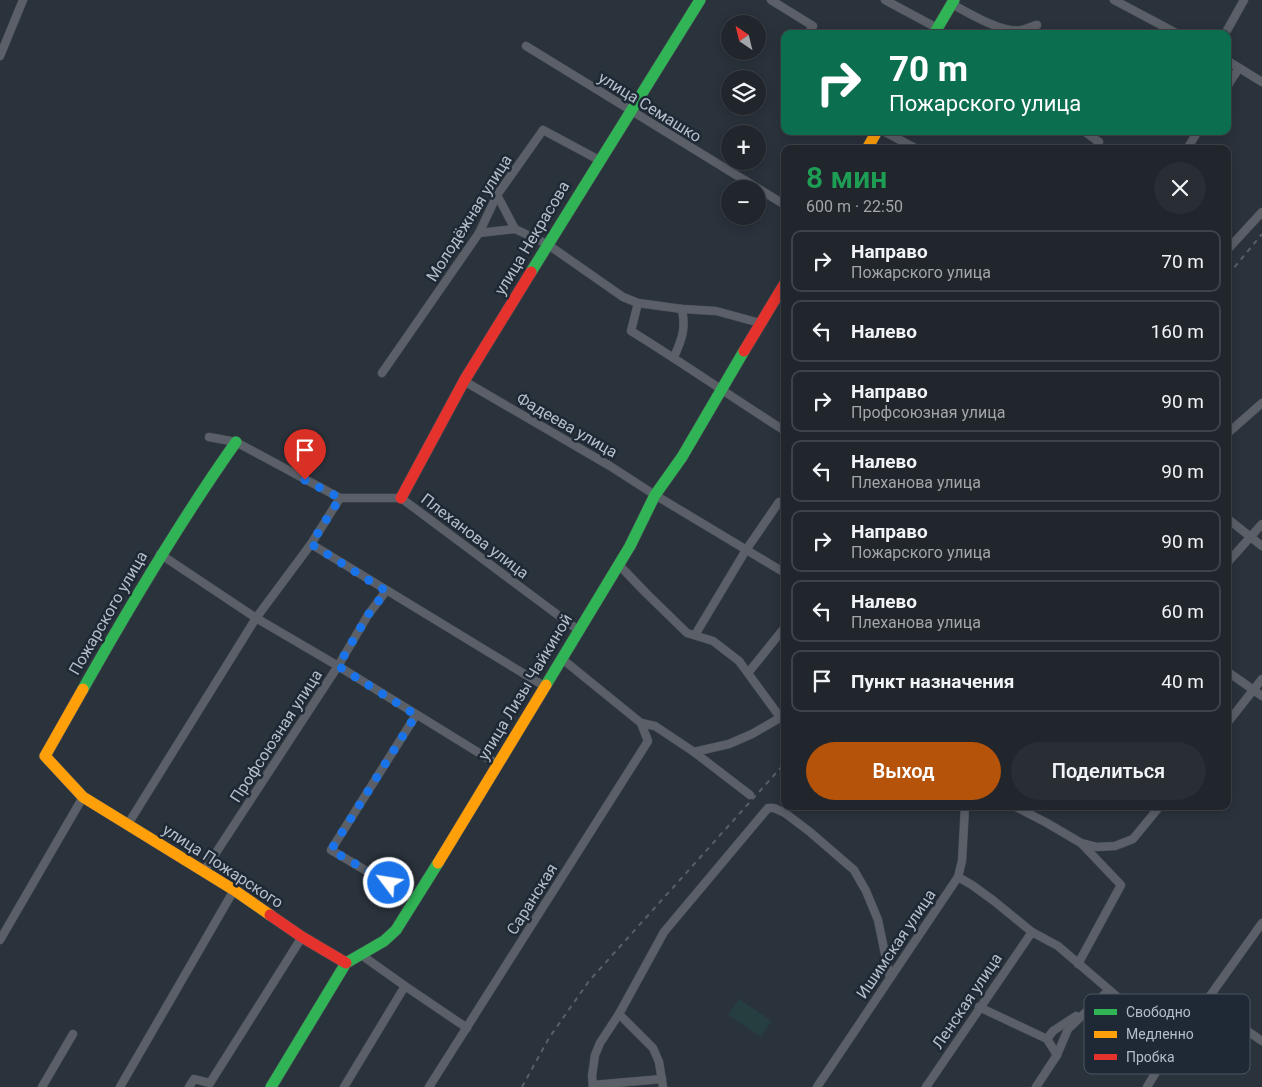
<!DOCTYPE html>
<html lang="ru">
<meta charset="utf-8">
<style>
:root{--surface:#20262c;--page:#282e34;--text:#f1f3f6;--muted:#a2a5a9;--line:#3d4348;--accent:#b45309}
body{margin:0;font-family:Roboto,sans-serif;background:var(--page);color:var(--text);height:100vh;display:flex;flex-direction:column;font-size:19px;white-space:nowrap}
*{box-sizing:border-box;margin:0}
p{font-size:16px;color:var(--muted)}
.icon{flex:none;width:28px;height:28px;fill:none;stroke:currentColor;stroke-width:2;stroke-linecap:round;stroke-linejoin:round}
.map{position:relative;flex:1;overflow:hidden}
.side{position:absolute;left:781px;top:145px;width:450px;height:665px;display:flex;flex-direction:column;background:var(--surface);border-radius:10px;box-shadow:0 2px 12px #0003,0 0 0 1px var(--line)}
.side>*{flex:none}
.top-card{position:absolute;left:781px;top:30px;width:450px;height:105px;border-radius:10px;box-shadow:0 2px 12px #0003,0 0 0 1px var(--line);background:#0b6e4f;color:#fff;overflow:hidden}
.needle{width:32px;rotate:325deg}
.controls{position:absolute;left:721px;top:15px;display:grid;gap:10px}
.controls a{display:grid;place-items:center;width:45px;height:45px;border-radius:50%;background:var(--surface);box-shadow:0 2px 12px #0003,0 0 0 1px var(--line);font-size:25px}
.pin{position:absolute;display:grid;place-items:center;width:42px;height:42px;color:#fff;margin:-51px -21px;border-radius:50% 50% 50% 0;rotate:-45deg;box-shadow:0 0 5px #0007}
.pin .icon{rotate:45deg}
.me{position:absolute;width:55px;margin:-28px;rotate:301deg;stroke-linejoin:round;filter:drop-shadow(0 0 4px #0008)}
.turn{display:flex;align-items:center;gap:18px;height:105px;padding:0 25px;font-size:22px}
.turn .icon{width:65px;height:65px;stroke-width:2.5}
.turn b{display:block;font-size:35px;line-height:42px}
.round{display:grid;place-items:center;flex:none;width:52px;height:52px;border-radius:26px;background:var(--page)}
.overview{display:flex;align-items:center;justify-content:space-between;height:85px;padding:0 25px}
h1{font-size:30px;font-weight:600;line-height:38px;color:#1e9e55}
.primary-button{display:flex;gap:10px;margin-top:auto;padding:10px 25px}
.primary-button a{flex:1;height:58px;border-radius:30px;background:var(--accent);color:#fff;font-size:20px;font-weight:600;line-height:58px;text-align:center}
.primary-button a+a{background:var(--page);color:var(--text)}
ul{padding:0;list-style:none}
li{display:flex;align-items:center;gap:15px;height:62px;margin:0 10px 8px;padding:0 15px;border:2px solid var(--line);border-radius:10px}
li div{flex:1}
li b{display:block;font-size:19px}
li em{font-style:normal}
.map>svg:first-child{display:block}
.green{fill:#273e40}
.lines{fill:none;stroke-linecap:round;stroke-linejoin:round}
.street-casing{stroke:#494e55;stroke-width:9}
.fast-casing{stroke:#494e55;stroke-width:12}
.slow-casing{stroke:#494e55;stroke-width:12}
.jam-casing{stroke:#494e55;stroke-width:12}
.street{stroke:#5b6068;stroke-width:8}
.fast{stroke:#30b455;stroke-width:11}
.slow{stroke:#ff9f0a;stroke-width:11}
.jam{stroke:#e5322d;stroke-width:11}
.rail{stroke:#595f66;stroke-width:2;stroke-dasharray:5 5;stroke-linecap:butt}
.route{stroke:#1a73e8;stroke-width:9;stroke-dasharray:0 16.2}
.labels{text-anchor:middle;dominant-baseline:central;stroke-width:5;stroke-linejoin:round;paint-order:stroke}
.street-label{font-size:16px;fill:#b5bfcb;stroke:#1e2935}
.key{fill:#1e2935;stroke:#4b5662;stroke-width:1}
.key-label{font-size:14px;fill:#b5bfcb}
</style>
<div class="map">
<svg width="1262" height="1087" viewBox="0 0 1262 1087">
<rect width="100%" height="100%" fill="#2a323b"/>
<path class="green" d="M739,999l33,22 -11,16 -33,-22z"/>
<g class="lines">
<defs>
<g id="street">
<path d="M771,0l42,26 -5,8"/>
<path d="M885,0l52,28"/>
<path d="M1114,0l64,34"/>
<path d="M952,4c16,9 51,30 70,26 5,-1 10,-4 15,-5"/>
<path d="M1225,34l19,-34"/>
<path d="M526,46l259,159"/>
<path d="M0,56l23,-56"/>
<path d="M1228,61l34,21"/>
<path d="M1228,85l11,-17"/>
<path d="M883,131l34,18"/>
<path d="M1084,131l15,11 -4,7"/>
<path d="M1187,149l11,-18"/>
<path d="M497,195l18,34"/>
<path d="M479,233l36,-4 32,15 76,53 15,6 44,6 34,2 44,12"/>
<path d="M1228,249l34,-37"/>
<path d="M638,303l-7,28c52,32 102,67 154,100"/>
<path d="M674,357c8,-18 12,-28 8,-48"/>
<path d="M382,373l97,-140 18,-38 46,-65 56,30"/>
<path d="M464,381l146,85 45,29 130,78"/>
<path d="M1228,433l34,-30"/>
<path d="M209,437l27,5 104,56h61l177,132"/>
<path d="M1228,519l34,27"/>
<path d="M311,544l233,142"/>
<path d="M160,554l96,64 82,48 159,98"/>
<path d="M1228,562l34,-38"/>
<path d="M618,564l28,29 41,40 26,8 26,20 41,56"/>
<path d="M695,635l51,-85 33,-48"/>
<path d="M561,658l80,65 14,3 39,26 56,43"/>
<path d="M1228,672l34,24"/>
<path d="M748,673l37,-46"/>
<path d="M1228,722l34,-43"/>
<path d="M694,752l35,-8 23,-10 33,-19"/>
<path d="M1014,806l33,17 34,20 16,4 18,-1 18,-7 27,-33"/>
<path d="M128,824l128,-206 55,-74 29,-46"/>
<path d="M204,871l134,-205 30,-51 18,-24"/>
<path d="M958,877l14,8 22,16 38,31 26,14 98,84 13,5h8"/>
<path d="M416,900l-85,-50 85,-135"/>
<path d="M0,940l83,-143"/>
<path d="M1078,964l43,-79 -40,-42"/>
<path d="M405,986l62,42"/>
<path d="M1206,1002l56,39"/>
<path d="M979,1007l68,32 10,16"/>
<path d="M1088,1010l43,-1"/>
<path d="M619,1014l34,34 6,14 4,25"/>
<path d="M1047,1039l6,-8 23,-15"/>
<path d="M1159,1067c21,-6 27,-18 28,-39"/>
<path d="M593,1085l69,-6"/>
<path d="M42,1087l31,-53"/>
<path d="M120,1087l114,-197"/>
<path d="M189,1087l5,-8 16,4 92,-146"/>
<path d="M344,1087l61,-101 -45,-32"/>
<path d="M429,1087l219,-346 -7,-18"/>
<path d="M593,1087l-1,-11 3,-21 5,-12 19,-29 45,-82 104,-124h6l11,5 25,19 44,38 12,21 12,29 12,58"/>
<path d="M817,1087l141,-210 4,-16 3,-55"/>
<path d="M926,1087l106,-155"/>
<path d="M1036,1087l21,-32 11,-26 41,-39"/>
<path d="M1147,1087l12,-20v-6l5,-13 23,-20 75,-105"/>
</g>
<g id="fast">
<path d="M934,34l20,-34"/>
<path d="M531,272l169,-272"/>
<path d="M546,685l84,-139 25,-51 27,-38 62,-106"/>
<path d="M83,689c48,-85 97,-168 153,-247"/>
<path d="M271,1087l75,-124 38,-22 12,-11 42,-67"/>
</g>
<g id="slow">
<path d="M867,149l10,-18"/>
<path d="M83,689l-38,67 38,41 151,93 36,25"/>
<path d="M438,863l108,-178"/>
</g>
<g id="jam">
<path d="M744,351l41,-68"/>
<path d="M401,498l63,-117 67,-109"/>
<path d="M270,915l32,22 44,26"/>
</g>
</defs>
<use href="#street" class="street-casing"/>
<use href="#fast" class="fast-casing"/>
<use href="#slow" class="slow-casing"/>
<use href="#jam" class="jam-casing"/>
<use href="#street" class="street"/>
<use href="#fast" class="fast"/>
<use href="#slow" class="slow"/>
<use href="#jam" class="jam"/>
<g class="rail">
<path d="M1228,275l34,-41"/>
<path d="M522,1087l27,-49 40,-57 196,-218"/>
</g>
</g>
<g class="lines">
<path class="route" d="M305,480l35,18 -29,46 75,47 -18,24 -30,51 78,49 -85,135 58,33"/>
</g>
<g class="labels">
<g class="street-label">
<text transform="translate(650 107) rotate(32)">улица Семашко</text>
<text transform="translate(469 218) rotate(-58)">Молодёжная улица</text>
<text transform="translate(532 238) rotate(-59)">улица Некрасова</text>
<text transform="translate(567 425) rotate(30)">Фадеева улица</text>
<text transform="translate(475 536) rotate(37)">Плеханова улица</text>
<text transform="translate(108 613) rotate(-60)">Пожарского улица</text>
<text transform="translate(525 687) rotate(-59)">улица Лизы Чайкиной</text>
<text transform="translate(276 736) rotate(-57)">Профсоюзная улица</text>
<text transform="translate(223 866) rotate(33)">улица Пожарского</text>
<text transform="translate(532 899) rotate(-58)">Саранская</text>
<text transform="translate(896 944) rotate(-56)">Ишимская улица</text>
<text transform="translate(967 1001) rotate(-56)">Ленская улица</text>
</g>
</g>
<rect x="1084" y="994" width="166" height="80" rx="8" class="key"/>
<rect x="1094" y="1009" width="23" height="6" fill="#30b455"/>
<rect x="1094" y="1031" width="23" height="7" fill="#ff9f0a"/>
<rect x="1094" y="1054" width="23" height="6" fill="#e5322d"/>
<g class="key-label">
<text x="1126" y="1017">Свободно</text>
<text x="1126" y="1039">Медленно</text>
<text x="1126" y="1062">Пробка</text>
</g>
</svg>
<div class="controls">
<a><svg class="needle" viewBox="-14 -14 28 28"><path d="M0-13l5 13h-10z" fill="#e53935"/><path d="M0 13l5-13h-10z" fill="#a2a5a9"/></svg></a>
<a><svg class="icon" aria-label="layers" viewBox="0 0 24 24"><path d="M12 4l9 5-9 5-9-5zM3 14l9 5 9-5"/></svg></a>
<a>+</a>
<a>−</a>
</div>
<div class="pin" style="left:305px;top:480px;background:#d93025"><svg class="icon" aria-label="arrive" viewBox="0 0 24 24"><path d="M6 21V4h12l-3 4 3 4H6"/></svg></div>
<svg class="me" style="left:389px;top:883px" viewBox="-20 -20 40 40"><circle r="17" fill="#1a73e8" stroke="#fff" stroke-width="3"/><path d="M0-11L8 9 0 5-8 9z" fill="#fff"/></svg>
<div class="top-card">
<div class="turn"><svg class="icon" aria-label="right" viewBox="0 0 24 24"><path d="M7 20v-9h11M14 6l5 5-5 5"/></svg><div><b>70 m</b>Пожарского улица</div></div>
</div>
<section class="side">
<div class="overview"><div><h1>8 мин</h1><p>600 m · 22:50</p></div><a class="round"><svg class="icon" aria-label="close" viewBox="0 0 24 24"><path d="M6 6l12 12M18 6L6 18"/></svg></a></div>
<ul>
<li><svg class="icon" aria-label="right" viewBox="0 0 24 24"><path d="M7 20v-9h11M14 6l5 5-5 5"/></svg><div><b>Направо</b><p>Пожарского улица</p></div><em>70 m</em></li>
<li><svg class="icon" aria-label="left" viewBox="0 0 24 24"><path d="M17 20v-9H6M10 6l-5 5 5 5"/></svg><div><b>Налево</b></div><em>160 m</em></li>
<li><svg class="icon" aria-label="right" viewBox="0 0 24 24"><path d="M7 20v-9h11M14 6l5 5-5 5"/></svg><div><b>Направо</b><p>Профсоюзная улица</p></div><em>90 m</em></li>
<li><svg class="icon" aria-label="left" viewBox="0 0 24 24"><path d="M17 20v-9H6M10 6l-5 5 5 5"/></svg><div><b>Налево</b><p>Плеханова улица</p></div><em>90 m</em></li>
<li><svg class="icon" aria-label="right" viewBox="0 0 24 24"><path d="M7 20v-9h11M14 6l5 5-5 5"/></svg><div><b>Направо</b><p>Пожарского улица</p></div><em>90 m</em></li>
<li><svg class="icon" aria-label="left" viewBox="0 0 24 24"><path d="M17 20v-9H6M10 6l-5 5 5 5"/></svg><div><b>Налево</b><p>Плеханова улица</p></div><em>60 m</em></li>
<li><svg class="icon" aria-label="arrive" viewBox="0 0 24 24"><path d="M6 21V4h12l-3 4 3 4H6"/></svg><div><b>Пункт назначения</b></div><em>40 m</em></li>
</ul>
<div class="primary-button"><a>Выход</a><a>Поделиться</a></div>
</section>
</div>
